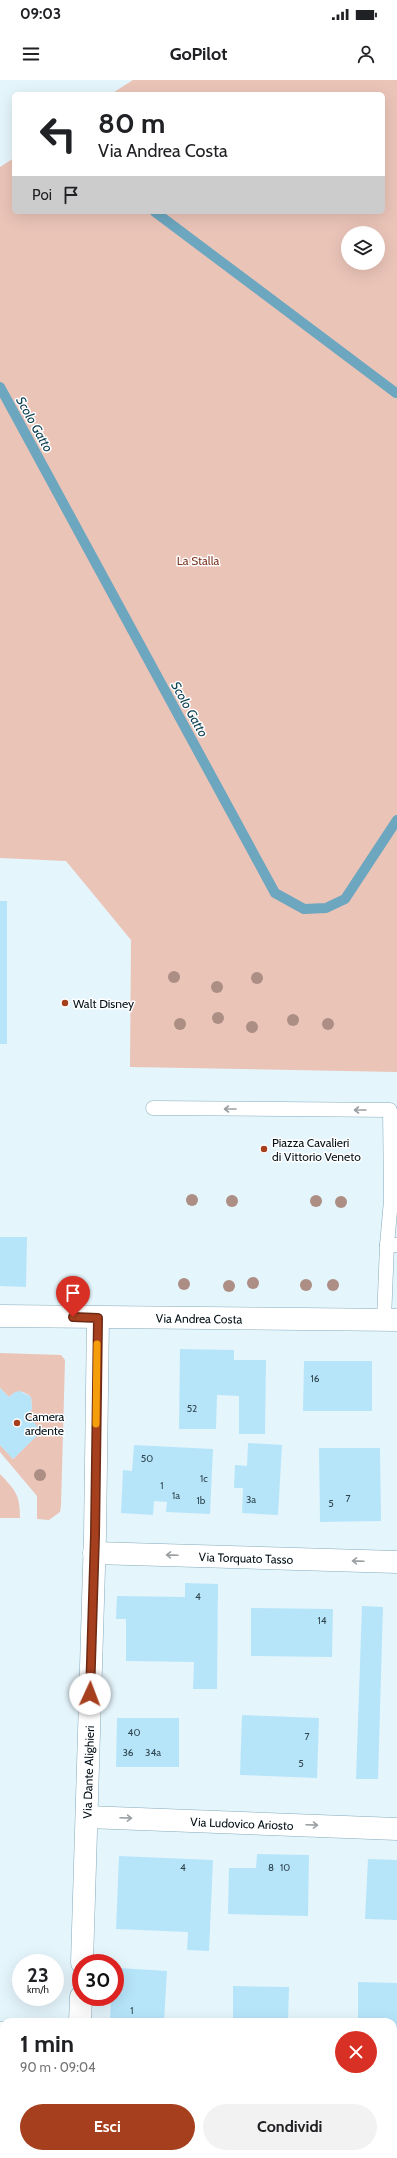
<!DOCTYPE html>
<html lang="it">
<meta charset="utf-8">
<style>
:root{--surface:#fff;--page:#f2f2f2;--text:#202124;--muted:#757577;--accent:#a63f1d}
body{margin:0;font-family:Cabin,sans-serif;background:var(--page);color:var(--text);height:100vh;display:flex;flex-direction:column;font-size:15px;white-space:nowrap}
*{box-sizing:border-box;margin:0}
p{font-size:13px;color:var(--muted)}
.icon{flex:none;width:22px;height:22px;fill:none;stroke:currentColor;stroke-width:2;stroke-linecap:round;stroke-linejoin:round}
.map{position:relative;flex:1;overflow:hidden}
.drawer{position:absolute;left:0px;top:1938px;width:397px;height:140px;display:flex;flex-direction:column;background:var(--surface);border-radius:12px 12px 0 0;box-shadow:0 4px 16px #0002}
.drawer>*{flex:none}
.banner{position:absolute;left:12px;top:12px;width:373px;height:122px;border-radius:6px;box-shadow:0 4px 16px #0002;background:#fff;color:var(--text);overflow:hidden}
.tools{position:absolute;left:341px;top:146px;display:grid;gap:8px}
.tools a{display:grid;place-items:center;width:44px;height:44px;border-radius:50%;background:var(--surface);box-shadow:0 4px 16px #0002;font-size:20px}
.speed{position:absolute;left:12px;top:1874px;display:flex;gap:8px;font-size:20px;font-weight:700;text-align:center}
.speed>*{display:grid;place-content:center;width:52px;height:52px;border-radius:50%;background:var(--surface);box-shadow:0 4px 16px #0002;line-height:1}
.speed small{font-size:10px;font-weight:400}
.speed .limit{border:6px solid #d22;background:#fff;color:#111}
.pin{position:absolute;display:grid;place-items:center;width:34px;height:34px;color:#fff;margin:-41px -17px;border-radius:50% 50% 50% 0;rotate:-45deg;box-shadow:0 0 4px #0007}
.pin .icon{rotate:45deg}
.me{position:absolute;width:44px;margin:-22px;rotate:2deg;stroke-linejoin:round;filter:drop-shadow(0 0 3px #0008)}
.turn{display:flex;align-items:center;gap:14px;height:84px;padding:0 20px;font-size:18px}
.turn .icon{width:52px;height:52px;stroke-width:2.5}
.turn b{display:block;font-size:28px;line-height:34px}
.then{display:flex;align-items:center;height:38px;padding:0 20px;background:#0003;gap:8px;font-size:15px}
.round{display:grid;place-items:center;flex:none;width:42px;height:42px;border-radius:21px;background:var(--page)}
.overview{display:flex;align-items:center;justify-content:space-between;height:68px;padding:0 20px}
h1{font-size:24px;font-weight:700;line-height:30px}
.cta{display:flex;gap:8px;margin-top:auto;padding:8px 20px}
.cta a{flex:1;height:46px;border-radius:24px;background:var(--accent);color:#fff;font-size:16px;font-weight:700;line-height:46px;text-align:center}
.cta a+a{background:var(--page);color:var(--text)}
.status{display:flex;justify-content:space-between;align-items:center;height:28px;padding:0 20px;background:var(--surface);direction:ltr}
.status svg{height:11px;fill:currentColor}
header{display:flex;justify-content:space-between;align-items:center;height:52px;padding:0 20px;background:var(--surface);font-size:18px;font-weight:700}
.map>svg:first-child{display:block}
.green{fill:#ebc4b8;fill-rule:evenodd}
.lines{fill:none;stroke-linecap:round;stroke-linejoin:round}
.stream{stroke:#6ca6bf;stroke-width:10}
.building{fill:#b6e5fa}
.lane-casing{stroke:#85abbc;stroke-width:15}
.street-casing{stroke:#85abbc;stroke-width:23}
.secondary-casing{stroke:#85abbc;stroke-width:23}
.lane{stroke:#fff;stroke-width:14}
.street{stroke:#fff;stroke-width:22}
.secondary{stroke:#fff;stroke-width:22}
.tree{fill:#ac8e85}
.oneway{stroke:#9a9fa2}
.route-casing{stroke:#6c2913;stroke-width:10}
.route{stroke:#a63f1d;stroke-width:7}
.slow{stroke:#f59e0b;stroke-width:7}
.poi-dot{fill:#a63f1d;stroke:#fff;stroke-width:1.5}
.labels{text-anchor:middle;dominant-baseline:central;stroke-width:3;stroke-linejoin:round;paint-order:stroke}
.number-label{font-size:10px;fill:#30454f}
.park-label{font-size:12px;fill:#7e3924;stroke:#fff}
.poi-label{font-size:12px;fill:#031016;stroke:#fff;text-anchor:start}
.street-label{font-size:12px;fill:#031016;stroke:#fff}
.water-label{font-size:13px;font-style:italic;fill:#0e4153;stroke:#fff}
</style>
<div class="status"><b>09:03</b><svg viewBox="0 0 49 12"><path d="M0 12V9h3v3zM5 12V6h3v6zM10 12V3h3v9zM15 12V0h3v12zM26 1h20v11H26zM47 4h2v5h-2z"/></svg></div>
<header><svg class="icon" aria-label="menu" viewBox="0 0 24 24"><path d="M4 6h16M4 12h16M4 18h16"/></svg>GoPilot<svg class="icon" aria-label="person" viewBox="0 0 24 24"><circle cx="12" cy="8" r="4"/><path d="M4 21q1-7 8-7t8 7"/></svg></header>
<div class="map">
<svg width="397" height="2078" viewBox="0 0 397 2078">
<rect width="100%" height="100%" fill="#e5f5fc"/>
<g class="green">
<path d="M133,0h264v992l-267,-5 1,-127 -65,-79 -66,-3v-691l14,-9v54h369v-118h-272zM348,153h30v30h-30z"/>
<path d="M0,1273l61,2 4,5 -4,146 -1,6 -11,8 -12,-1v-23l-37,-44v-7l13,14 28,-28 -15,-16 6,-6 -1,-12c-8,-7 -14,-7 -22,0l-9,-9z"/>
<path d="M0,1394c16,17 20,21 20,44h-20z"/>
</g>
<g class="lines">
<g class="stream">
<path d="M155,132l241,181"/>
<path d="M0,307l275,506 29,16 22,-1 19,-9 52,-79"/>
</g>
</g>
<g class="building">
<rect x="0" y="821" width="7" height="143"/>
<path d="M0,1157h27l-1,50 -26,-1z"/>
<path d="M180,1269l54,1v10h32l-1,74h-26v-38l-22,-1 -1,34h-37z"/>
<path d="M304,1281h68v50h-69z"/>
<path d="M0,1308l9,9 6,-5 5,-1 11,6 1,12 -6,6 16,16 -29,28 -13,-14z"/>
<path d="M248,1363l34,2 -4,70 -36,-2 1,-25h-9l1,-23 12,1z"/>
<path d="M134,1365l79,4 -3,65 -44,-2 1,-10 -13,-1 -1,14 -32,-2 2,-43 9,1z"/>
<path d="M319,1368h61l1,73 -61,1z"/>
<path d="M185,1503l33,1 -1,105h-24l1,-27 -68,-1v-42h-10l1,-23 68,1z"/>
<path d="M362,1526l21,1 -5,172h-22z"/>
<path d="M251,1528l82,1 -1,48 -81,-1z"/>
<path d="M242,1635l77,3 -2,60 -77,-3z"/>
<path d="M117,1638h62v49h-63z"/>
<path d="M257,1774l52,1 -1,61 -80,-2 1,-46h27z"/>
<path d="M119,1776l94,4 -4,91 -22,-1 1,-18 -72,-3z"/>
<path d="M368,1779l29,1v60l-32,-1z"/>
<path d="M120,1888l47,3 -3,51 -54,-2 1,-23 8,-1z"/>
<path d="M358,1902l39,1v65h-4v-26h-35z"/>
<path d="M233,1906l56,1 -1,35h-55z"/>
<path d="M0,2031h4v43h23v4h-27z"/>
<path d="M393,2050h4v28h-29v-4h25z"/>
<path d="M114,2074h99v4h-100z"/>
<rect x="251" y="2074" width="66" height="4"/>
</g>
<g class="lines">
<defs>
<g id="lane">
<path d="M153,1028l237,2 1,90 -4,45"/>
<path d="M384,1240l3,-75h9"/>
<path d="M0,1949h4"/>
<path d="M0,1987h4"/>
</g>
<g id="street">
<path id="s1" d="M94,1473l303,9"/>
<path id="s2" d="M87,1737l310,12"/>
<path id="s3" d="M82,1883l13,-428 3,-217"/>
<path d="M80,1942l1,-25"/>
<path d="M393,2007h4"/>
<path d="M76,2078v-4"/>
</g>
<g id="secondary">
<path id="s4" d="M0,1236l397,4"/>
</g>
</defs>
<use href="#lane" class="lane-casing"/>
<use href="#street" class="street-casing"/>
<use href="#secondary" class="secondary-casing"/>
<use href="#lane" class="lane"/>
<use href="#street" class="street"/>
<use href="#secondary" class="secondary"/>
</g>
<g class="tree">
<circle cx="174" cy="897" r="6"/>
<circle cx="257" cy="898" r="6"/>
<circle cx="217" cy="907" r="6"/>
<circle cx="218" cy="938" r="6"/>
<circle cx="293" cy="940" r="6"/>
<circle cx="180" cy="944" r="6"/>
<circle cx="328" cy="944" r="6"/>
<circle cx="252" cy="947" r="6"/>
<circle cx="192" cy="1120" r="6"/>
<circle cx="232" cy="1121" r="6"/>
<circle cx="316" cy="1121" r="6"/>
<circle cx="341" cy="1122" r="6"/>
<circle cx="253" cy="1203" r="6"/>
<circle cx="184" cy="1204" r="6"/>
<circle cx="306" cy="1205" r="6"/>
<circle cx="333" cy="1205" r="6"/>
<circle cx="229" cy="1206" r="6"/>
<circle cx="40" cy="1395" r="6"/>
</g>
<defs><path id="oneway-shaft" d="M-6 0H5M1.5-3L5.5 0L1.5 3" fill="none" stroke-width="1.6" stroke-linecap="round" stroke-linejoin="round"/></defs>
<g class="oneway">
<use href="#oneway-shaft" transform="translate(230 1029) rotate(-180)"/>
<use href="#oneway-shaft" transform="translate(360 1030) rotate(-180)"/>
<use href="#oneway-shaft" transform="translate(172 1475) rotate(-178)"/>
<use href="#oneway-shaft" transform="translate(358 1481) rotate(-178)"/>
<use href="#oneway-shaft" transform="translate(126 1738) rotate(2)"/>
<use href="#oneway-shaft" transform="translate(312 1745) rotate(2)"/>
</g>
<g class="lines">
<defs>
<path id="route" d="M73,1237l25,1 -3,217 -5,159"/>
</defs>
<use href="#route" class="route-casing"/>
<use href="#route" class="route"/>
<path class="slow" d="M96,1344l1,-80"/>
</g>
<g class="poi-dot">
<circle cx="65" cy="923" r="4"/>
<circle cx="264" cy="1069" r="4"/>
<circle cx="17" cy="1343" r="4"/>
</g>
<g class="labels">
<g class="number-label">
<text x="315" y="1298">16</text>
<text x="192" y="1328">52</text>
<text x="147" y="1378">50</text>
<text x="204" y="1398">1c</text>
<text x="162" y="1405">1</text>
<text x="176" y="1415">1a</text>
<text x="348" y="1418">7</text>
<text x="251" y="1419">3a</text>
<text x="201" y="1420">1b</text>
<text x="331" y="1423">5</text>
<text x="198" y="1516">4</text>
<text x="322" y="1540">14</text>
<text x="134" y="1652">40</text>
<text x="307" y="1656">7</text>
<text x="128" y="1672">36</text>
<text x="153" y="1672">34a</text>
<text x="301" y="1683">5</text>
<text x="183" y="1787">4</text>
<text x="271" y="1787">8</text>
<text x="285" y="1787">10</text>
<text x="132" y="1930">1</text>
</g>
<g class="park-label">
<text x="198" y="480">La Stalla</text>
</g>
<g class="poi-label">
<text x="73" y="923">Walt Disney</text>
<text x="272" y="1062">Piazza Cavalieri<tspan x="272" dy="14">di Vittorio Veneto</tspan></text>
<text x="25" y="1336">Camera<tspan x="25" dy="14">ardente</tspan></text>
</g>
<g class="street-label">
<text stroke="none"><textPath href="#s4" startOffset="199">Via Andrea Costa</textPath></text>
<text stroke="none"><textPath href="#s1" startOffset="152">Via Torquato Tasso</textPath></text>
<text stroke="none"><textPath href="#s3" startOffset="191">Via Dante Alighieri</textPath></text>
<text stroke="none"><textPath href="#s2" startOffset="155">Via Ludovico Ariosto</textPath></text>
</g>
<g class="water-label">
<text transform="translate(35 344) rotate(61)">Scolo Gatto</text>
<text transform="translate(190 629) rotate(61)">Scolo Gatto</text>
</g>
</g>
</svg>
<div class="tools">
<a><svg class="icon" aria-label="layers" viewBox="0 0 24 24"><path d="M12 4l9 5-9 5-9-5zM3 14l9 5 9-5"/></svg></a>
</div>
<div class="speed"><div>23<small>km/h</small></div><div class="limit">30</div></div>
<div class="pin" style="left:73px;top:1237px;background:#d93025"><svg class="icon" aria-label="arrive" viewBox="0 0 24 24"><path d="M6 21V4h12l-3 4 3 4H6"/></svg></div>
<svg class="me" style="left:90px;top:1614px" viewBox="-20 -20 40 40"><circle r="19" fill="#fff"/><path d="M0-13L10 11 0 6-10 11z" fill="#a63f1d"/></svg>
<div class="banner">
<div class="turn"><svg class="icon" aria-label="left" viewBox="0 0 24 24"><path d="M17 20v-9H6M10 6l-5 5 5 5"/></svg><div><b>80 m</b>Via Andrea Costa</div></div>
<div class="then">Poi<svg class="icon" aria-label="arrive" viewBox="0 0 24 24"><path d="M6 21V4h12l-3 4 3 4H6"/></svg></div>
</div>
<section class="drawer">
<div class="overview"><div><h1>1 min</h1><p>90 m · 09:04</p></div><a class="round" style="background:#d93025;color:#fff"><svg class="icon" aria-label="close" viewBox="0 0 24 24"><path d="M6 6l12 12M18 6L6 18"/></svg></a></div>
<div class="cta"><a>Esci</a><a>Condividi</a></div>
</section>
</div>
